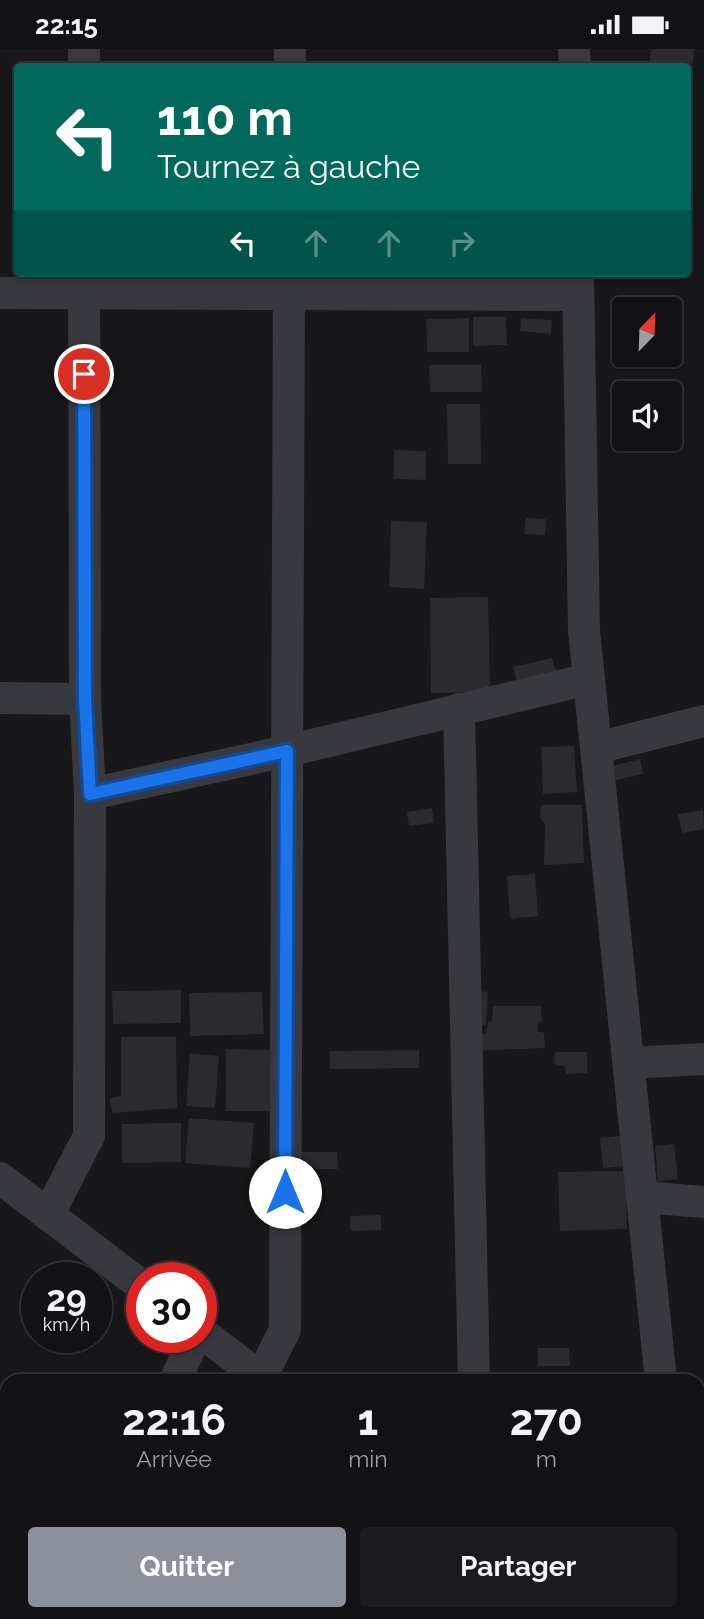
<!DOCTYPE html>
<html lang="fr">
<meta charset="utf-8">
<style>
:root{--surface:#121114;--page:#1b1a1d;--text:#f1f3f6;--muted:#9c9da0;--line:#313134;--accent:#8c9099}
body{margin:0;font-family:Raleway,sans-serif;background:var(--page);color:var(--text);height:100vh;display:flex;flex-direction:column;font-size:26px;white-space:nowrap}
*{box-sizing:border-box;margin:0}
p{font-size:23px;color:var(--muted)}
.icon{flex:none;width:38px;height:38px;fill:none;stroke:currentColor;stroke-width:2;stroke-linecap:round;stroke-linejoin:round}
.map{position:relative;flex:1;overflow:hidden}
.panel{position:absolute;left:0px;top:1325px;width:705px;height:247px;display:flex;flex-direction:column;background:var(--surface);border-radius:21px 21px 0 0;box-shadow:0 4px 10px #0003,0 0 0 2px var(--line)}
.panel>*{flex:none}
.top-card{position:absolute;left:14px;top:14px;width:677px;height:214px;border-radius:7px;box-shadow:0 4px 10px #0003,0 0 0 2px var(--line);background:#00695c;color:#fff;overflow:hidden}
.needle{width:46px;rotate:23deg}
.fabs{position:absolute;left:612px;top:248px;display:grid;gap:14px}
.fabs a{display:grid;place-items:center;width:70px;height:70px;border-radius:7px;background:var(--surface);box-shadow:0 4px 10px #0003,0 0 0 2px var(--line);font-size:35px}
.speed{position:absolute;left:21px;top:1213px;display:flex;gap:14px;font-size:35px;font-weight:700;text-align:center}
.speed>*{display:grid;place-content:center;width:91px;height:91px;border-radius:50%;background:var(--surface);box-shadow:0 4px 10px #0003,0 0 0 2px var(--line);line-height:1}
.speed small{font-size:18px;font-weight:400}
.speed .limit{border:10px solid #d22;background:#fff;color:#111}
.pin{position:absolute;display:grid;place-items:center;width:60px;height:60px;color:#fff;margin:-30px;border:4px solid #fff;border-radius:50%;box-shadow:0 2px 7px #0007}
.me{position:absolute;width:77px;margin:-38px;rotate:0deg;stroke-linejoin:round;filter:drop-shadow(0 0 5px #0008)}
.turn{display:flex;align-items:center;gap:24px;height:147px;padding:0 28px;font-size:32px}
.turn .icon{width:91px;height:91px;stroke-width:2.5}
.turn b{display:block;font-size:49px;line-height:60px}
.lanes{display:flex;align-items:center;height:66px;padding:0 28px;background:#0003;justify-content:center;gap:35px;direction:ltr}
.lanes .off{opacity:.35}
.eta{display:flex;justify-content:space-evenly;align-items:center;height:119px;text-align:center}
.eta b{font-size:42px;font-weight:700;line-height:49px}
.action{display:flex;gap:14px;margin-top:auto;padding:14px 28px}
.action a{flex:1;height:80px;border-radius:7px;background:var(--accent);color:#fff;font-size:28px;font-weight:700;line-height:80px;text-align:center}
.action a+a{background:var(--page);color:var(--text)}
.status{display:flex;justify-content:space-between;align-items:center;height:49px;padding:0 35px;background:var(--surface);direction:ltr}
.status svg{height:19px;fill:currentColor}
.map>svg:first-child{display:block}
.building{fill:#2b2a2e}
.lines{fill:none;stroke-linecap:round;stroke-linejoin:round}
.minor{stroke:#38383f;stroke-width:32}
.route-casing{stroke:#114b97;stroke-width:18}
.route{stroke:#1a73e8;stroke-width:12}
</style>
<div class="status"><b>22:15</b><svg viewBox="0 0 49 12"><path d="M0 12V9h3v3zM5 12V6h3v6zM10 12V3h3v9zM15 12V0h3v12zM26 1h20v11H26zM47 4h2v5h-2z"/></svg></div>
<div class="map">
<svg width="704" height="1570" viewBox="0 0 704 1570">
<rect width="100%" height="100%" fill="#18171a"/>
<g class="building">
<path d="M651,0h43l-1,14 -8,4h-36z"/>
<path d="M473,268h33l1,28 -34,1z"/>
<path d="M469,269v34h-42l-1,-33z"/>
<path d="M521,269l31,2 -1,14 -31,-3z"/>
<path d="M429,316h52l1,27h-52z"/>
<path d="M447,355h33l1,60h-33z"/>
<path d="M394,401l32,1v29l-32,-1z"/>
<path d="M526,469l20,1 -1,16 -21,-1z"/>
<path d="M391,472l36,1 -3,67 -35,-2z"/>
<path d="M488,548l2,95 -59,1 -1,-95z"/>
<path d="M552,609l4,15 -39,9 -4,-15z"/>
<path d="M574,697l3,46 -34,2 -2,-47z"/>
<path d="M640,710l3,15 -30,7 -4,-14z"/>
<path d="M541,756h41l2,58 -40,2 1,-41 -5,-6z"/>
<path d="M432,759l2,15 -25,3 -2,-14z"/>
<path d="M703,761l1,19 -22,4 -4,-19z"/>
<path d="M535,825l3,42 -28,3 -3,-43z"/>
<path d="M181,941v33l-68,1 -1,-33z"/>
<path d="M471,941l17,2 -2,33 -17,-1z"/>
<path d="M262,943l2,42 -74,2 -1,-43z"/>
<path d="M493,957h48l1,15 -4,1v9l6,2 1,15 -73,3v-16l14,-1 2,-12 4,-1z"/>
<path d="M121,988h55l1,71 -65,5 -2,-15 11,-2z"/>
<path d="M226,1000l45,1 -1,61h-44z"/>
<path d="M419,1001v18l-89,1v-18z"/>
<path d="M555,1003h32v21l-21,1 -1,-8 -11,-2z"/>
<path d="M190,1004l29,3 -4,52 -29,-2z"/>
<path d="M189,1069l65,5 -4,45 -65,-5z"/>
<path d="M181,1074v39l-59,1v-39z"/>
<path d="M621,1087l3,30 -21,2 -3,-30z"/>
<path d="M674,1095l4,35 -20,2 -3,-35z"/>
<path d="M291,1103h46l1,17h-46z"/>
<path d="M626,1122l1,58 -67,2 -2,-59z"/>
<path d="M381,1166v15l-31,1v-15z"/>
<path d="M538,1299h31l1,18h-32z"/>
<path d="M704,1385v22l-6,1v-22z"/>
</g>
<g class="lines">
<g class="minor">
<path d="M84,0v18"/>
<path d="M574,0l1,18"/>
<path d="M290,18v-18"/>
<path d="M578,224l6,358 77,750"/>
<path d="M0,244l578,2"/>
<path d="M0,649l85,1"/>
<path d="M459,660l15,672"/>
<path d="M596,699l108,-27"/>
<path d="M90,745l197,-43 302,-72"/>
<path d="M629,1014l75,-4"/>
<path d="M0,1129l142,108"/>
<path d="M642,1148l62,5"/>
<path d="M48,1166l41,-79 1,-342 -5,-95 -1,-426"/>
<path d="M201,1283l64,49"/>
<path d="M261,1328l24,-47 4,-1057"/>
<path d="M175,1332l20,-44"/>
<path d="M209,1564l7,6"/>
<path d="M570,1564l8,6"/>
<path d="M67,1570l3,-6"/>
<path d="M511,1570l2,-6"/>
<path d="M674,1570v-6"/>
</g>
</g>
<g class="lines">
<defs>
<path id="route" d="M84,325l1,325 5,95 197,-43 -2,441"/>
</defs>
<use href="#route" class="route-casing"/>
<use href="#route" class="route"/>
</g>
</svg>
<div class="fabs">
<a><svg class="needle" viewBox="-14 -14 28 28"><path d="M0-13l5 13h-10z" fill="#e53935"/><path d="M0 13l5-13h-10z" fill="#9c9da0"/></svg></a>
<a><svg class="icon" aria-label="sound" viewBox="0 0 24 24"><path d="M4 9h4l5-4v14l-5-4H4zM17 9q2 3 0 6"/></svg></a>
</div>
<div class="speed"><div>29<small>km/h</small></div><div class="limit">30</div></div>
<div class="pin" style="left:84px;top:325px;background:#d93025"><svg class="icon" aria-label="arrive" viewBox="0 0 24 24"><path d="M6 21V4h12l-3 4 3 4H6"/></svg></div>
<svg class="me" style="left:285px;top:1143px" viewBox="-20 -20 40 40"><circle r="19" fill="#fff"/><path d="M0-13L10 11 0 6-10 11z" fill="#1a73e8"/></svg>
<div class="top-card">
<div class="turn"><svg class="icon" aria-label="left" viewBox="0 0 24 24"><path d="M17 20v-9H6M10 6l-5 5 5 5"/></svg><div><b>110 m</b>Tournez à gauche</div></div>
<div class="lanes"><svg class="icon" aria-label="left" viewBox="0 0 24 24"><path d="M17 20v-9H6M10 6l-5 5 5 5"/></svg><svg class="icon off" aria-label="ahead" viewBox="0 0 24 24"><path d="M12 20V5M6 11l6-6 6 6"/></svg><svg class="icon off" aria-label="ahead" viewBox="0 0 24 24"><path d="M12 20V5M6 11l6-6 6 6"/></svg><svg class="icon off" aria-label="right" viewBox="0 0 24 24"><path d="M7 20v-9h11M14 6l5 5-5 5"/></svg></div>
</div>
<section class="panel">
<div class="eta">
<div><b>22:16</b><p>Arrivée</p></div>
<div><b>1</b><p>min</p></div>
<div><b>270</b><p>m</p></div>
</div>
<div class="action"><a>Quitter</a><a>Partager</a></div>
</section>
</div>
